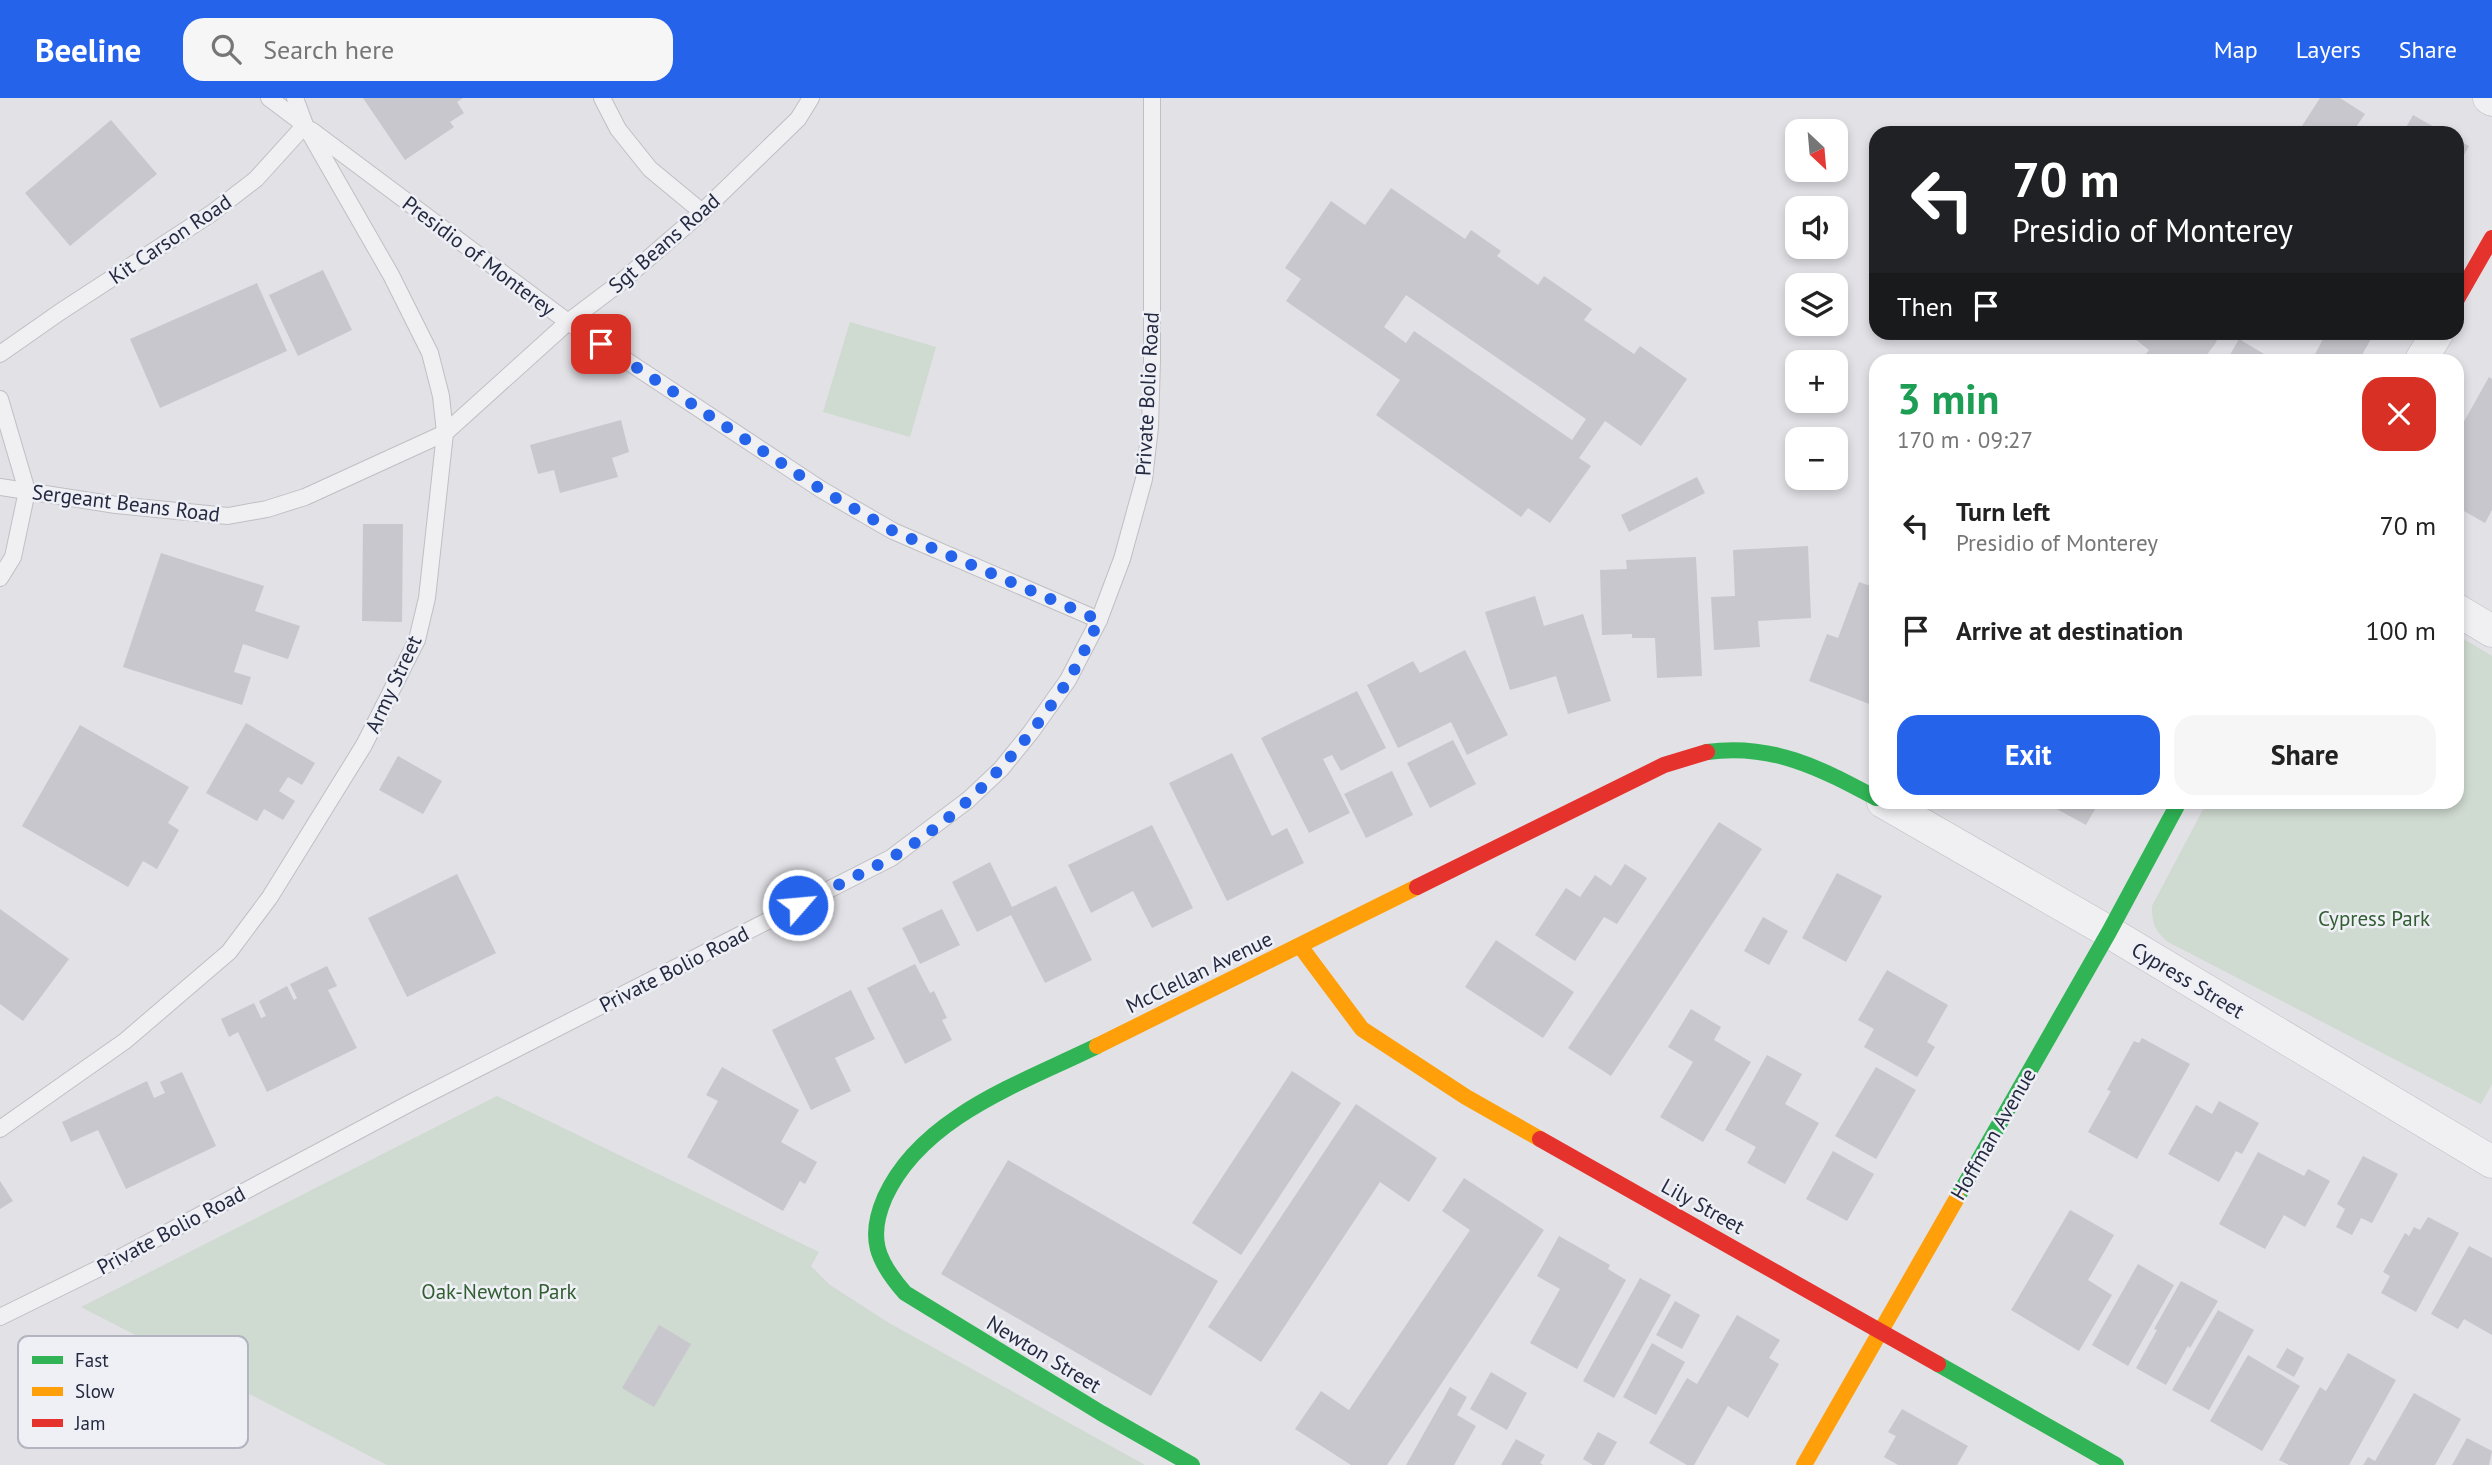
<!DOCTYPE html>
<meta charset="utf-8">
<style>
:root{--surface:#fff;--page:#f6f6f6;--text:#222;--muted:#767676;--accent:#2563eb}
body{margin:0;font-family:"PT Sans",sans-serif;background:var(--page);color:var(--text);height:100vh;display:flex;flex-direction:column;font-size:26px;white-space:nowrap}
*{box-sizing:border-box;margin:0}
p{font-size:23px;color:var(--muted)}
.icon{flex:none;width:38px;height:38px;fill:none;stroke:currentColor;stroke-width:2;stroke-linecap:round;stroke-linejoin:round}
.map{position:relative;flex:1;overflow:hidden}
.sheet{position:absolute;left:1869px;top:256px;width:595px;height:455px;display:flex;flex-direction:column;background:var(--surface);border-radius:21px;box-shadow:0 4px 10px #0003}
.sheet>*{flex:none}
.guide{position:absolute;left:1869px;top:28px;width:595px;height:214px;border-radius:21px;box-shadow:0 4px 10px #0003;background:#202124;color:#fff;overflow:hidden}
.needle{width:46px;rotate:154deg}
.fabs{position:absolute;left:1785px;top:21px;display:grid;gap:14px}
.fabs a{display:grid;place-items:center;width:63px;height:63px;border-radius:14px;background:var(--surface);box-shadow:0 4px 10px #0003;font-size:35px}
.pin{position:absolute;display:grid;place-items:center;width:60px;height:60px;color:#fff;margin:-30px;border-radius:14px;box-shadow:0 4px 10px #0006}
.me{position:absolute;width:77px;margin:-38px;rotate:63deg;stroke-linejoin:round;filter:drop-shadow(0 0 5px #0008)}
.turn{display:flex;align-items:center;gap:24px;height:147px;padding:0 28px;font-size:32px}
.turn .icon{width:91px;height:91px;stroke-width:2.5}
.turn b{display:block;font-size:49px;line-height:60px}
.then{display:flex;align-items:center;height:66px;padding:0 28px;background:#0003;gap:14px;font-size:26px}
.round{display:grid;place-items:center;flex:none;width:74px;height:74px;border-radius:21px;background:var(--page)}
.head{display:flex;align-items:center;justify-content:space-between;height:119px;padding:0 28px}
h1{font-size:42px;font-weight:700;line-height:52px;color:#1e9e55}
.action{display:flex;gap:14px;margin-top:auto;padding:14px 28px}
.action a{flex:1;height:80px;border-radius:21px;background:var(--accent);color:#fff;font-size:28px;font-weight:700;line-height:80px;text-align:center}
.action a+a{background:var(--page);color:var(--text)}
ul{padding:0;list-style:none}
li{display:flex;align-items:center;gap:21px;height:105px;padding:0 28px}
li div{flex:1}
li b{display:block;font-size:26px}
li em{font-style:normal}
header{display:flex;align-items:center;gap:42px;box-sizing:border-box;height:98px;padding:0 35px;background:var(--accent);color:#fff}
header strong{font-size:33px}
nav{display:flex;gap:38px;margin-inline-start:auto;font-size:24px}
.search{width:490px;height:63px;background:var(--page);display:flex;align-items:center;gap:18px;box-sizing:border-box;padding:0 24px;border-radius:21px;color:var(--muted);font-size:26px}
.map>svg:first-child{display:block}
.green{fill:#cfdad0}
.building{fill:#c7c7cd;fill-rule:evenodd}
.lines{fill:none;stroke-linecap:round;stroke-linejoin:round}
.lane-casing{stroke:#bfbfc4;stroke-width:18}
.street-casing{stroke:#bfbfc4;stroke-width:33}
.lane{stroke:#f0f0f3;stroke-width:16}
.street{stroke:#f0f0f3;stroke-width:32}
.fast{stroke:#30b455;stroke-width:16}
.slow{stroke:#ff9f0a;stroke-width:16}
.jam{stroke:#e5322d;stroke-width:16}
.route{stroke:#2563eb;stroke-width:12;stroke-dasharray:0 21.6}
.labels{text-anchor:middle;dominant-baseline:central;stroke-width:5;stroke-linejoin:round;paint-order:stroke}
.street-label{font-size:21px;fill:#262a41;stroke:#eef0f6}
.park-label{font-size:21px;fill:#325e32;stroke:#eef0f6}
.key{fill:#eef0f6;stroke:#b2b5c0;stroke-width:2}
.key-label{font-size:19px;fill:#262a41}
</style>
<header>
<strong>Beeline</strong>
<div class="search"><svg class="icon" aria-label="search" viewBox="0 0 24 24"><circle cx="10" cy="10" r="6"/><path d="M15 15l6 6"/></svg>Search here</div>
<nav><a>Map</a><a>Layers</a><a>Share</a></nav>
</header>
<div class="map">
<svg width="2492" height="1367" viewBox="0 0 2492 1367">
<rect width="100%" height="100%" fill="#e1e1e6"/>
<g class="green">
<path d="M850,224l86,25 -26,90 -87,-25z"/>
<path d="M2457,537l35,21v428l-11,20 -313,-162c-13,-11 -16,-19 -16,-36l55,-104h250z"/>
<path d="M497,998l322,156 -8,14 19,19 59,38 256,142h-758l-306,-158z"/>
</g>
<g class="building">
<path d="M363,0h100l-6,4 7,11 -14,9 4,5 -49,33z"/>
<path d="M2320,0h20l25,16 -13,19h-38l-12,-7z"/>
<path d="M2413,17l32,18h-42z"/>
<path d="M111,22l46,54 -87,72 -45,-53z"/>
<path d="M2457,42l12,6 -12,22z"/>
<path d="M1391,90l74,51 6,-9 30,21 -4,5 41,29 6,-9 48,33 -8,11 50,34 6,-8 47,33 -46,67 -36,-25 -26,37 12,8 -41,57 -22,-15 -7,9 -145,-102 24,-35 -114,-79 15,-22 -16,-11 46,-67 34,24zM1406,197l180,124 -14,21 -158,-109 -8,12 -22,-16z"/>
<path d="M323,172l29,60 -54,26 -29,-61z"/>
<path d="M257,185l30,68 -127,57 -30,-69z"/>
<path d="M2140,234h65l12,9 -14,19h-21l-6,-4 -3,4h-18l-9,-6 3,-4 -14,-11z"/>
<path d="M2312,234h63l-16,28h-47l11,-21z"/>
<path d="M2239,241l35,21h-47z"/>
<path d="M2489,279l3,2v131l-7,13 -28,-16v-73z"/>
<path d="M621,322l8,32 -17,6 6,19 -58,16 -6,-23 -16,4 -8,-29z"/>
<path d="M1697,379l8,16 -76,39 -8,-17z"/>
<path d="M363,426h40l-1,98 -40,-1z"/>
<path d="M1808,448l3,72 -53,3 2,26 -46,3 -3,-53 24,-1 -2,-46z"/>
<path d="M161,455l103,33 -9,25 45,15 -12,33 -45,-15 -9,28 17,5 -9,28 -119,-38z"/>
<path d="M1696,459l6,119 -45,2 -2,-40h-23v-4l-30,1 -2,-65 27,-1 -1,-9z"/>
<path d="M1859,484l17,6v106l-4,11 -63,-24 18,-47 11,4z"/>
<path d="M1535,498l9,30 39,-12 28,87 -43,13 -12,-38 -46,14 -25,-78z"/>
<path d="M1465,552l43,85 -41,20 -16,-33 -53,26 -31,-63 46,-24 7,12z"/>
<path d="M1357,593l29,57 -45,23 -9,-16 -9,4 27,54 -41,20 -48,-95z"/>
<path d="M246,625l69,40 -13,22 -14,-8 -9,14 16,10 -12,19 -19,-11 -7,12 -51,-28z"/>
<path d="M80,627l109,62 -21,36 11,7 -22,39 -14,-8 -15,26 -106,-61z"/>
<path d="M1453,642l23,44 -46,24 -23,-45z"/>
<path d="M1232,655l40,83 15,-8 17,35 -77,38 -58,-118z"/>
<path d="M398,658l44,25 -19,33 -44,-24z"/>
<path d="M1392,673l21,44 -47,23 -22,-44z"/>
<path d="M2044,704h55l-13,23z"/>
<path d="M1719,724l43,27 -151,227 -43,-28z"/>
<path d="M1152,727l41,83 -41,20 -19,-37 -42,22 -23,-48z"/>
<path d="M990,764l22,45 44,-21 36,74 -47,23 -34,-68 -34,17 -25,-50z"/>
<path d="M1625,766l22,14 -30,46 -13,-7 -29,44 -40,-26 31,-47 14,9 15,-22 16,11z"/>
<path d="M1837,775l45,23 -36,66 -44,-24z"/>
<path d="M457,776l39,79 -89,44 -39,-79z"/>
<path d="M0,811l69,50 -46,62 -23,-17z"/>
<path d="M942,811l18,36 -40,19 -18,-36z"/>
<path d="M1763,819l25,14 -19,34 -25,-14z"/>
<path d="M1496,842l78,52 -31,46 -78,-51z"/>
<path d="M915,866l15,29 4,-2 13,27 -5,2 10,20 -47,24 -38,-76z"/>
<path d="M327,868l10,20 -9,4 29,58 -90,44 -29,-60 -9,5 -8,-18 33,-16 7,15 5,-2 -7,-15 28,-15 7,14 3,-2 -7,-14z"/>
<path d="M1887,872l61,35 -21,37 8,5 -18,30 -53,-30 10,-18 -16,-9z"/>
<path d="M851,892l24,49 -40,19 16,33 -40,19 -39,-80z"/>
<path d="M1691,911l30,18 -7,13 37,22 -48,80 -43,-25 33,-55 -25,-15z"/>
<path d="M2142,940l48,26 -53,95 -49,-27 23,-41 -4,-1 27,-49 5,2z"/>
<path d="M1767,957l35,19 -17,30 34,19 -34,61 -38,-21 9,-16 -31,-17z"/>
<path d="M722,969l77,43 -18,32 36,20 -12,22 -5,-3 -17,30 -96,-54 31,-56 -12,-6z"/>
<path d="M1876,969l40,23 -40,69 -41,-23z"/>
<path d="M1292,973l49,32 -100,152 -49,-32z"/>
<path d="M182,974l34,74 -90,43 -28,-59 -27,12 -9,-20 85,-41 7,17 11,-5 -5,-11z"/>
<path d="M2219,1003l40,22 -17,31 -6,-3 -17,31 -51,-28 28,-49 16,9z"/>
<path d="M1356,1006l81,54 -28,44 -29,-20 -119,180 -53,-35z"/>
<path d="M1833,1053l41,23 -27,47 -41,-22z"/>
<path d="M2258,1054l46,24 4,-7 22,12 -25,46 -21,-12 -19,34 -46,-25z"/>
<path d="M2363,1058l35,18 -26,49 -11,-5 -9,17 -16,-8 9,-18 -8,-5z"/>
<path d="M1008,1062l210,121 -67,115 -210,-122z"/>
<path d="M1464,1080l80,52 -157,235h-36l-56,-36 26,-38 28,19 121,-180 -28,-19z"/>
<path d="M0,1083l13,20 -13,8z"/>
<path d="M2070,1112l44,25 -26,45 24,15 -33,56 -68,-41z"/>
<path d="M2428,1119l31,16 -43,79 -35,-19 9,-17 -7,-4 22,-39 4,3 5,-9 6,3z"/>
<path d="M1559,1138l51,29 -2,4 18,11 -49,89 -47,-26 30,-54 -23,-13z"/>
<path d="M2469,1148l23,12v77l-28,-16 -6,10 -27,-15z"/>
<path d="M2138,1166l36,21 -46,81 -36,-21z"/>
<path d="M1640,1180l31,17 -57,103 -31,-17z"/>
<path d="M2181,1183l37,20 -28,47 -2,-2 -22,39 -30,-17 21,-38 -3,-1z"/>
<path d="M1675,1203l25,14 -18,34 -26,-14z"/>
<path d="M2218,1212l36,20 -45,80 -37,-20z"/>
<path d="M1737,1217l43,25 -11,18 10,6 -31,54 -20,-12 -34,59h-7l-38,-22 38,-65 10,6z"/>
<path d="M659,1227l32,19 -37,63 -32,-19z"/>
<path d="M1652,1245l33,19 -29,53 -33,-18z"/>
<path d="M2287,1250l17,10 -10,19 -18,-10z"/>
<path d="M2348,1255l48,27 -47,85h-60l-10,-5 41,-73 6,4z"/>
<path d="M2248,1257l52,31 -38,65 -52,-30z"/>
<path d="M1491,1274l36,21 -20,37 -37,-21z"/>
<path d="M1450,1289l17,10 -10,18 19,11 -22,39h-48z"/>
<path d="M2414,1295l47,26 -26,46h-72l5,-8 7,4z"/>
<path d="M1902,1311l66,37 -11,19h-59l-14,-8 12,-21 -8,-4z"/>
<path d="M1598,1334l19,10 -13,23h-11l-10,-6z"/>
<path d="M2467,1340l25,13 -3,14h-37z"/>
<path d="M1516,1341l29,16 -5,8 3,2h-42z"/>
</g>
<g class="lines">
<defs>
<g id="lane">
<path d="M602,0l16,31 32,40 52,43"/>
<path d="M311,32l257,192 254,168 71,41 206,89"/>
<path d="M0,256l60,-42 152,-99 44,-34 49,-54 -10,-27"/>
<path d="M0,301l27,92 -14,66 -13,21"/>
<path d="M0,389l116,18 112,11 39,-7 38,-12 140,-64 123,-111 53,-40 81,-70 96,-93 13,-21"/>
<path d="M0,1031l125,-88 104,-89 41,-55 94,-152 53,-105 10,-42 18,-165 -4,-37 -11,-43 -39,-78 -86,-150 -36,-27"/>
<path d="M0,1219l112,-55 302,-161 477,-243 77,-58 33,-31 30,-37 37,-52 31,-60 23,-61 22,-80 6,-52 2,-67v-262"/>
</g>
<g id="street">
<path d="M2489,0l3,2"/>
<path d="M2421,262l17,-28"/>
<path d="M2457,512l35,21"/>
<path d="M1883,704l226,130 383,230"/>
</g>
</defs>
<use href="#lane" class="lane-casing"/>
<use href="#street" class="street-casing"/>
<use href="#lane" class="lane"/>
<use href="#street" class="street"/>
<g class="fast">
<path d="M1707,654c65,-9 113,16 169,46"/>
<path d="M1097,948c-75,37 -175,70 -212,151 -18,41 -8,64 20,96l196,120 91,52"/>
<path d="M1957,1100l152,-266 70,-130"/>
<path d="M1938,1266l178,101"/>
</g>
<g class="slow">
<path d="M1300,848l62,83 104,68 74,42"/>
<path d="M1097,948l320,-159"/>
<path d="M1804,1367l153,-267"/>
</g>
<g class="jam">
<path d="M2457,201l35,-61"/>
<path d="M1417,789l247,-122 43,-13"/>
<path d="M1540,1041l398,225"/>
</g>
</g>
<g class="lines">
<path class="route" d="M601,246l221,146 71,41 206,89c-10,21 -20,43 -32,62 -46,70 -105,135 -178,177 -30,16 -61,31 -91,46"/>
</g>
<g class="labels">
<g class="street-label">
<text transform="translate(170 141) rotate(-34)">Kit Carson Road</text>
<text transform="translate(664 145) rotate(-41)">Sgt Beans Road</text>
<text transform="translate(479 158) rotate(37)">Presidio of Monterey</text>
<text transform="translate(1147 296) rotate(-87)">Private Bolio Road</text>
<text transform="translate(126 405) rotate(7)">Sergeant Beans Road</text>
<text transform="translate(393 586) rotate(-65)">Army Street</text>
<text transform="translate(674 871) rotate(-27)">Private Bolio Road</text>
<text transform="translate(1199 874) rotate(-26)">McClellan Avenue</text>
<text transform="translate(2188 882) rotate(31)">Cypress Street</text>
<text transform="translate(1993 1036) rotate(-60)">Hoffman Avenue</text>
<text transform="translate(1703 1108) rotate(29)">Lily Street</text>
<text transform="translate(171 1132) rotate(-28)">Private Bolio Road</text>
<text transform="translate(1044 1256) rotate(31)">Newton Street</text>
</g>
<g class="park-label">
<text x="2374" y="820">Cypress Park</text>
<text x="499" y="1193">Oak-Newton Park</text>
</g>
</g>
<rect x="18" y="1238" width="230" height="112" rx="10" class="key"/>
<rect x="32" y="1258" width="31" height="8" fill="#30b455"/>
<rect x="32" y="1289" width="31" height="9" fill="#ff9f0a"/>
<rect x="32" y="1321" width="31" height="8" fill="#e5322d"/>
<g class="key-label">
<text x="75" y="1269">Fast</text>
<text x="75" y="1300">Slow</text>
<text x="75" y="1332">Jam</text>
</g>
</svg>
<div class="fabs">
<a><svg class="needle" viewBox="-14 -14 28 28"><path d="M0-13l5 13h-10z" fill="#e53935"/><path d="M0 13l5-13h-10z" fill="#767676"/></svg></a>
<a><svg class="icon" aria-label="sound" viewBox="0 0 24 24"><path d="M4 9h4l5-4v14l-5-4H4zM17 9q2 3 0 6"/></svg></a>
<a><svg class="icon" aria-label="layers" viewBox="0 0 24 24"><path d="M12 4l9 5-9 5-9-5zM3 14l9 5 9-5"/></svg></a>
<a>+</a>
<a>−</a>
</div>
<div class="pin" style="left:601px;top:246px;background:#d93025"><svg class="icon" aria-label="arrive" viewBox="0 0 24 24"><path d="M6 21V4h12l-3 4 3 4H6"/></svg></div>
<svg class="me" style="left:798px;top:807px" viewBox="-20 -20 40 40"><circle r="17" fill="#2563eb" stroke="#fff" stroke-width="3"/><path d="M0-11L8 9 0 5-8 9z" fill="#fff"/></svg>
<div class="guide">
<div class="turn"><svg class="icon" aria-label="left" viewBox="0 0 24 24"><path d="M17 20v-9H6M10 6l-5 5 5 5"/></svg><div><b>70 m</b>Presidio of Monterey</div></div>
<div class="then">Then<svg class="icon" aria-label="arrive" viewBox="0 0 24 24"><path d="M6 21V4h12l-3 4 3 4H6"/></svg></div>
</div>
<section class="sheet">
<div class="head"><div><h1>3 min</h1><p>170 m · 09:27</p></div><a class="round" style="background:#d93025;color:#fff"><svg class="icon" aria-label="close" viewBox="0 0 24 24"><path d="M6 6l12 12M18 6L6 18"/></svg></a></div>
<ul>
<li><svg class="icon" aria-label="left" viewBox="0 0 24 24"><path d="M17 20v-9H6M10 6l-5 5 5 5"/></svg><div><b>Turn left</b><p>Presidio of Monterey</p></div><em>70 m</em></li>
<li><svg class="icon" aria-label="arrive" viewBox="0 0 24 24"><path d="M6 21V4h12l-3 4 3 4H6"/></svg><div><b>Arrive at destination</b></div><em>100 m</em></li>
</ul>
<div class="action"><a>Exit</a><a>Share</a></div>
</section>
</div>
